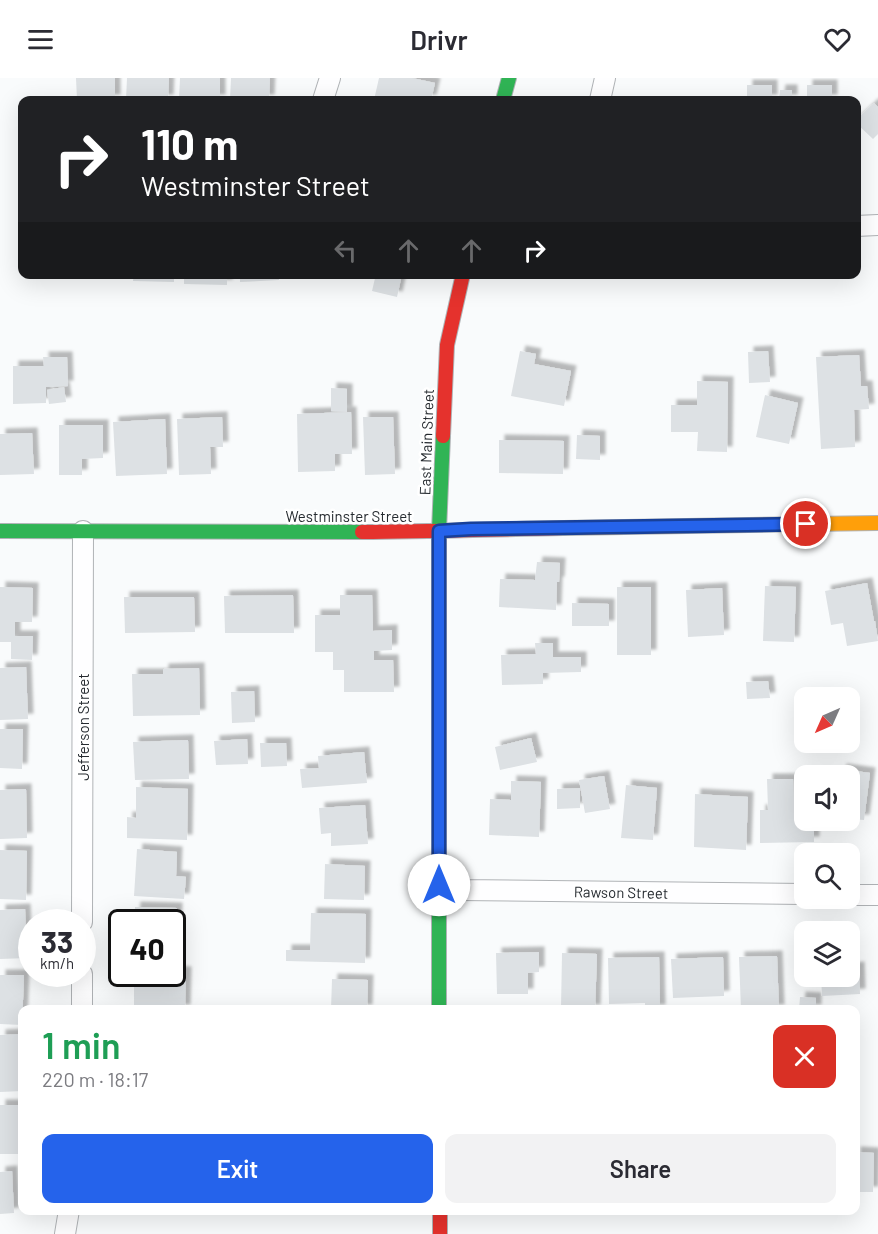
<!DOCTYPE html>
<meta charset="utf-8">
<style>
:root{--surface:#fff;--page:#f2f2f3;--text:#2b2b33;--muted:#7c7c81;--accent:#2563eb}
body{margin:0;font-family:Barlow,sans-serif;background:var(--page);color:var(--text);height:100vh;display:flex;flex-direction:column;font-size:22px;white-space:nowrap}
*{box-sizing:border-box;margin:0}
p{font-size:20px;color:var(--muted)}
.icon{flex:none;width:33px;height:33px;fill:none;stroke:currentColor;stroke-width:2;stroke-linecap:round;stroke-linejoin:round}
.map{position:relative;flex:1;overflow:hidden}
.sheet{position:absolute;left:18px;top:927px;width:842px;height:210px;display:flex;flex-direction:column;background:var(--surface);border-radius:12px;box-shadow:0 6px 24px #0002}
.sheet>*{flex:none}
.banner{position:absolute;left:18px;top:18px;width:843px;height:183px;border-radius:12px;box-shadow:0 6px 24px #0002;background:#202124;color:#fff;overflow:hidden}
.needle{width:39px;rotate:225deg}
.buttons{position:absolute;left:794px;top:609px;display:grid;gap:12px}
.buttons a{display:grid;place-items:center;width:66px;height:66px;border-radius:12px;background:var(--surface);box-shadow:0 6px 24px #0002;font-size:30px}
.speed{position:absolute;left:18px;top:831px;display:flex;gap:12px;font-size:30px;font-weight:700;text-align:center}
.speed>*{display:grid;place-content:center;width:78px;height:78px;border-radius:50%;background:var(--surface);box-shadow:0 6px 24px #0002;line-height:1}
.speed small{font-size:15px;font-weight:400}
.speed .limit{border:3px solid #111;border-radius:9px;background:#fff;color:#111}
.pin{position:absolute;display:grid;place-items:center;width:51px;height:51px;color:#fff;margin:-26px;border:3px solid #fff;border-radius:50%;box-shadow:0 2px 6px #0007}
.me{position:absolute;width:66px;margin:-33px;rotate:0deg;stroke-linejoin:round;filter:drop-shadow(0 0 4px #0008)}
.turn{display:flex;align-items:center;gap:21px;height:126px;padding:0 24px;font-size:27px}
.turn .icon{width:78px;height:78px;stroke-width:2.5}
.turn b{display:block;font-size:42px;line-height:51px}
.lanes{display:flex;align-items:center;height:57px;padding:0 24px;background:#0003;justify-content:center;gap:30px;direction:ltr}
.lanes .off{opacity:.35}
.round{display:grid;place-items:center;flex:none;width:63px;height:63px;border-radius:12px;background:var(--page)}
.overview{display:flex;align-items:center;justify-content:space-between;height:102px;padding:0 24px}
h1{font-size:36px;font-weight:600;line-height:45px;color:#1e9e55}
.cta{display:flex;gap:12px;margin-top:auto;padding:12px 24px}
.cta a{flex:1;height:69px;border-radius:12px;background:var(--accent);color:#fff;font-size:24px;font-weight:600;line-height:69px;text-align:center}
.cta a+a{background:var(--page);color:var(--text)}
header{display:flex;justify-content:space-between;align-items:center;height:78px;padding:0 24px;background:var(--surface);font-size:27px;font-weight:600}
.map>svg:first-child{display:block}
.building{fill:#dde1e4;filter:url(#shadow)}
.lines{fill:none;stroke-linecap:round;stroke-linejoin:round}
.street-casing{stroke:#b0b3b6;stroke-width:22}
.fast-casing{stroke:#b0b3b6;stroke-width:16}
.slow-casing{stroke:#b0b3b6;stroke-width:16}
.jam-casing{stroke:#b0b3b6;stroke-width:16}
.street{stroke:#fefeff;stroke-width:20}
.fast{stroke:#30b455;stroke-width:14}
.slow{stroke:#ff9f0a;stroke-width:14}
.jam{stroke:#e5322d;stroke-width:14}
.route-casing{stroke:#184099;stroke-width:15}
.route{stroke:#2563eb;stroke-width:10}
.labels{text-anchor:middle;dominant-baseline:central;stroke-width:5;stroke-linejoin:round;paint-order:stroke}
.street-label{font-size:15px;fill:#252a2f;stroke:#fff}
</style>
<header><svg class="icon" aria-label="menu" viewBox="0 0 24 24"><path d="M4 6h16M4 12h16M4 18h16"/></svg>Drivr<svg class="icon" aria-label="heart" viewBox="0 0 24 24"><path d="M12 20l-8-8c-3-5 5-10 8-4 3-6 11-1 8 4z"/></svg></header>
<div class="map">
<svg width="878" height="1156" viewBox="0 0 878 1156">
<defs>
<filter id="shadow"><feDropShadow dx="5.5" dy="-5.5" stdDeviation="1.5" flood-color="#0004"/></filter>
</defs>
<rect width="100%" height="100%" fill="#f9fbfc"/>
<g class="building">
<path d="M76,0h39v22h-38z"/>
<path d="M127,0h42l-1,22h-42z"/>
<path d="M180,0h40v22h-41z"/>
<path d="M231,0h39l-1,22h-39z"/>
<path d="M379,0h33l23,5 -4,17h-57z"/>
<rect x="747" y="7" width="25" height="15"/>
<rect x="807" y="7" width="25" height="15"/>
<path d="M780,12h12v10h-13z"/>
<path d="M874,25l4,4v27l-5,5 -17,-16v-3z"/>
<path d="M134,196h40v8l-41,-1z"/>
<path d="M184,196h43v11l-43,-1z"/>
<path d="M240,196h38l1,6 -39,2z"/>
<path d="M376,196h26l-5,23 -25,-6z"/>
<path d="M520,273l16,3 -2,10 37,7 -7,35 -53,-10z"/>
<path d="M768,273l2,31 -21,1 -1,-31z"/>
<path d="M859,277l2,31h6l2,23 -15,1 1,37 -34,2 -5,-92z"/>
<path d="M43,279h24l1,29 -22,1v16l-33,1v-38h31z"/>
<path d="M697,303l31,1 -1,70 -30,-1 1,-19h-27v-27h26z"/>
<path d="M64,309l2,15 -17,2 -2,-14z"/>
<path d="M331,310l16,1v23l-16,-1z"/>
<path d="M765,317l33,8 -9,41 -33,-7z"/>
<path d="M351,334l1,42h-17v17l-37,1 -1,-58z"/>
<path d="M222,339l1,30h-13l1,27 -32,1 -2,-56z"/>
<path d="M363,339h30l2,57 -30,1z"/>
<path d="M165,341l2,55 -51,2 -3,-54z"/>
<path d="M59,347h44v33l-21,1v16h-23z"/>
<path d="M32,355l2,41 -34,1v-41z"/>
<path d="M577,357l23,1v24l-24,-1z"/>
<path d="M499,362l65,1 -1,33 -64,-1z"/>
<path d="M537,484l23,1 -1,19h-2l-1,28 -57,-3 1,-28 35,1z"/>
<path d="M867,505l7,38h1l3,20 -31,5 -4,-23 -12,2 -6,-34z"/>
<path d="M765,508l31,1 -2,55 -31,-1z"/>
<path d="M0,509l33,1 -1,34h-17v14h18l-1,24 -21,-1v-17h-11z"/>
<rect x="617" y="509" width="34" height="68"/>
<path d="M722,510l2,47 -36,2 -2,-47z"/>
<path d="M293,517l1,38h-69l-1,-37z"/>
<path d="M340,517h32l1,36 19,-1v20l-18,1v9h19l1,32h-50v-22h-11v-18h-18v-37h25z"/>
<path d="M124,519h70l1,35 -70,1z"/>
<path d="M572,525l37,1v22h-37z"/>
<path d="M535,565h18v14h28v15l-38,1v11l-41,1 -1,-30 35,-1z"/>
<path d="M26,589l2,52 -28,1v-52z"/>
<path d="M199,590l1,47 -67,1 -1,-42h31v-5z"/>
<path d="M768,603l2,17 -23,1 -1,-17z"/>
<path d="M254,613l1,31 -23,1 -1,-31z"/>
<path d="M0,651h23l-1,40 -22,-1z"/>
<path d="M531,660l6,24 -37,8 -5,-23z"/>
<path d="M247,661l1,25 -32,1 -2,-24z"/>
<path d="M188,662l1,39 -54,1 -2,-38z"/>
<path d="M260,665h26l1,23 -26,1z"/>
<path d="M364,674l3,31 -65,5 -2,-19 19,-1 -1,-12z"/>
<path d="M841,691l29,4 -6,47 -15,-1v-43h-8z"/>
<path d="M604,698l6,33 -25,4 -6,-33z"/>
<path d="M767,701h26l1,18h10v23h10v22l-54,1v-33h8z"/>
<path d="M511,703l30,1 -2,55 -50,-2 1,-36 21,1z"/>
<path d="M626,707l31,3 -4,52 -32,-2z"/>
<path d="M136,709l52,2 -1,51 -60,-2v-21l9,1z"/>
<path d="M580,710v20l-23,1v-20z"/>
<path d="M26,711l1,49 -27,1v-49z"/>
<path d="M695,716l53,3 -2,53 -52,-3z"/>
<path d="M365,727l3,39 -37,2v-13l-10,1 -2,-26z"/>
<path d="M137,771l40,3 -1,24 10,1 -2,22 -50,-3z"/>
<path d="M0,772l27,1 -1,49 -26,-1z"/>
<path d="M325,786l40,2 -1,34 -40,-1z"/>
<path d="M135,829l42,1 -2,49h-3v-35h-38z"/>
<path d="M25,831l2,49 -27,1v-49z"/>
<path d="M311,835l55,1 -1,49 -79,-2v-11h24z"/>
<path d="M539,874v20l-11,1v21h-31l-1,-41z"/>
<path d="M562,875l35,1 -2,56 -34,-1z"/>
<path d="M777,878l2,54h-38l-2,-53z"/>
<path d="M659,879l1,53h-15v-7l-36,1 -1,-46z"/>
<path d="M723,879l1,39 -51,2 -2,-39z"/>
<path d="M859,889l1,27 -38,2 -1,-20h28v-8z"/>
<path d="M172,893l14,1 -1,38h-51v-36h38z"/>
<path d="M0,897h24l-2,50 -22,-1z"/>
<path d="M332,901l36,1 -1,30h-36z"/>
<path d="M800,919l16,1v12h-17z"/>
<path d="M22,956v57l-22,1v-57z"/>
<path d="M0,1027h20l1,49h-21z"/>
<path d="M855,1074l19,1 -1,39h-18z"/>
<path d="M12,1093l2,42 -14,1v-42z"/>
</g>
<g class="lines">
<defs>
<g id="street">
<path d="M323,22l7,-22"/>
<path d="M600,22l5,-22"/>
<path d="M856,148l22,-1"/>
<path d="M439,807l20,5 345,4"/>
<path d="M849,817h29"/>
<path d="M82,844l1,-391"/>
<path d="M82,932v-36"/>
<path d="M65,1156l4,-24"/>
</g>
<g id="fast">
<path d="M503,22l6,-22"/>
<path d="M0,453l362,1"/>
<path d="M439,932v-479l4,-95"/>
</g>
<path id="slow" d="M563,450l315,-5"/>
<g id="jam">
<path d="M443,358l4,-91 16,-71"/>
<path d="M362,454c67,0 134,-3 201,-4"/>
<path d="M440,1132v24"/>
</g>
</defs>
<use href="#street" class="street-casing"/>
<use href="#fast" class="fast-casing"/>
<use href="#slow" class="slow-casing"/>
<use href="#jam" class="jam-casing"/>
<use href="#street" class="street"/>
<use href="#fast" class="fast"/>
<use href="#slow" class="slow"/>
<use href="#jam" class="jam"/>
</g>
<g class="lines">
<defs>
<path id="route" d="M439,807v-354l32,-2 335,-5"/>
</defs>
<use href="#route" class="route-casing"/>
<use href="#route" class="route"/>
</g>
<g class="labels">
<g class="street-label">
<text transform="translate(426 364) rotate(-88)">East Main Street</text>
<text x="349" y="438">Westminster Street</text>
<text transform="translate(83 649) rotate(-90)">Jefferson Street</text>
<text transform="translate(621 814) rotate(1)">Rawson Street</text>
</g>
</g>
</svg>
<div class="buttons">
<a><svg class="needle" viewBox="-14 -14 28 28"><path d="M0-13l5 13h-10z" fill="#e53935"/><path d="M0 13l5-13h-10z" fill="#7c7c81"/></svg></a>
<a><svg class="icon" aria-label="sound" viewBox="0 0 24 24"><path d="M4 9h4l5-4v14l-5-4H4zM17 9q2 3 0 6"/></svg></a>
<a><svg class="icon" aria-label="search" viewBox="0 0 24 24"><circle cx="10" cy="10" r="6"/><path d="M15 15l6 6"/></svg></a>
<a><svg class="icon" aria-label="layers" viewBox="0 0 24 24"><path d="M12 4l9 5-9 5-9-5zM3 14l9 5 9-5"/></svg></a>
</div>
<div class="speed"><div>33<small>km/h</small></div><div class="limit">40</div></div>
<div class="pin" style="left:806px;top:446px;background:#d93025"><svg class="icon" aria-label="arrive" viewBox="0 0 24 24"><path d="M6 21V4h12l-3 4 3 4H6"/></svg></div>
<svg class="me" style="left:439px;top:807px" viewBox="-20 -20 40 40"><circle r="19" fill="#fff"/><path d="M0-13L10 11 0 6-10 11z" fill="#2563eb"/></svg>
<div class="banner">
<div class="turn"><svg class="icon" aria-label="right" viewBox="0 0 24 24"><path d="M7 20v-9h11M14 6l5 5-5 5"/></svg><div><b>110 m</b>Westminster Street</div></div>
<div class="lanes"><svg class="icon off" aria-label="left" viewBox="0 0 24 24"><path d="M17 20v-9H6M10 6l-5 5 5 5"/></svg><svg class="icon off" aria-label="ahead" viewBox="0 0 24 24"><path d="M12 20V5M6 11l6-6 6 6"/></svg><svg class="icon off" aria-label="ahead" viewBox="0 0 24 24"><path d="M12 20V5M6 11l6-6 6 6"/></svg><svg class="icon" aria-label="right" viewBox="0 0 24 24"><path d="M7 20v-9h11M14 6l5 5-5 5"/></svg></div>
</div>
<section class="sheet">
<div class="overview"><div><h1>1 min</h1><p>220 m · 18:17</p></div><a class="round" style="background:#d93025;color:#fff"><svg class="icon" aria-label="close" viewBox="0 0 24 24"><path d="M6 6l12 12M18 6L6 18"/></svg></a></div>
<div class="cta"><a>Exit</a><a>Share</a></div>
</section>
</div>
